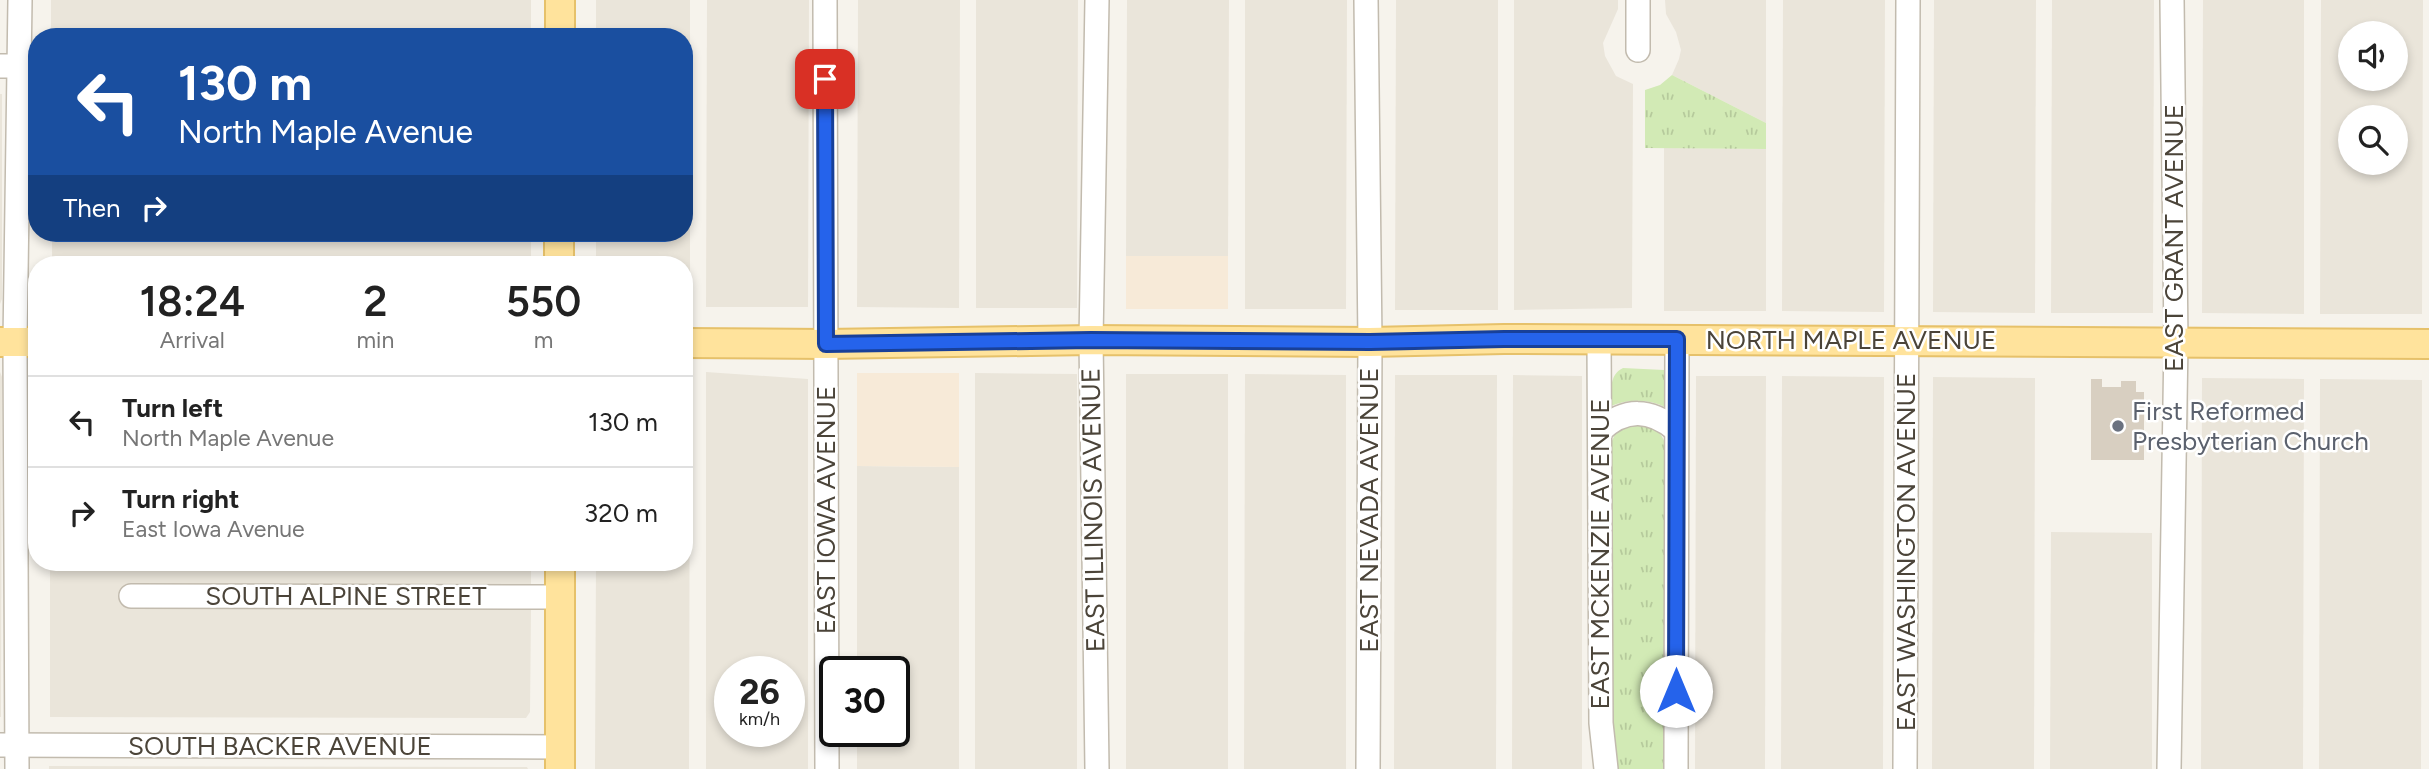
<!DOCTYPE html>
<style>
:root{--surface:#fff;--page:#f2f2f2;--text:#222;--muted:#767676;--line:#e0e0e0}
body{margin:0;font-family:Figtree,sans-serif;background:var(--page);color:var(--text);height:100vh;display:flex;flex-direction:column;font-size:26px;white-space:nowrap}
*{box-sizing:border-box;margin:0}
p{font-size:23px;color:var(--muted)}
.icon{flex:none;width:38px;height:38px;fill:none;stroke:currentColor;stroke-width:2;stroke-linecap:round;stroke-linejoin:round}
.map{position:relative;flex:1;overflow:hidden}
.details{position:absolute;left:28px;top:256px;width:665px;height:315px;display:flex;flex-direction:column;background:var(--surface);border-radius:28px;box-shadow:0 4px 10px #0003}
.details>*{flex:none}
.hud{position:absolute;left:28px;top:28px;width:665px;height:214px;border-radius:28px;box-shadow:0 4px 10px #0003;background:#1a4fa0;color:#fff;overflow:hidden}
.buttons{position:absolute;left:2338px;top:21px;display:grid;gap:14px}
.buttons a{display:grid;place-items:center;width:70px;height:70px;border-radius:50%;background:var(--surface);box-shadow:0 4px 10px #0003;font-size:35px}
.speed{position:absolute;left:714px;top:656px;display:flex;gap:14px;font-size:35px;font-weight:700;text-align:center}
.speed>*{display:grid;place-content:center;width:91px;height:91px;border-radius:50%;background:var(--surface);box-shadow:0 4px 10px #0003;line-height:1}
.speed small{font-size:18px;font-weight:400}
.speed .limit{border:4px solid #111;border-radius:10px;background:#fff;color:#111}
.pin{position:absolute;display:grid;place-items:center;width:60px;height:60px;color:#fff;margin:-30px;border-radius:14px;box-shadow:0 4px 10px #0006}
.me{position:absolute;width:77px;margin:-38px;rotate:0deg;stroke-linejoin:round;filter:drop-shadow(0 0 5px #0008)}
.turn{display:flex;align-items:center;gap:24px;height:147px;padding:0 35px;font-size:32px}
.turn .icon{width:91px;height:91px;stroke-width:2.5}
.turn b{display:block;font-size:49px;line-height:60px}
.then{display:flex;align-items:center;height:66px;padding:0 35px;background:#0003;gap:14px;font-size:26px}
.eta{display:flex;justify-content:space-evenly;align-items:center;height:119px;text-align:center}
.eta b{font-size:42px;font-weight:600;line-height:49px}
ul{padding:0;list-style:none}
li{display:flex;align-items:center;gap:21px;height:91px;padding:0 35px;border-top:2px solid var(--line)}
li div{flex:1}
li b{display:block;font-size:26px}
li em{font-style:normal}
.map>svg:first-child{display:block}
.residential{fill:#eae5da;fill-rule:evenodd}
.commercial{fill:#f7ead8}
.grass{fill:url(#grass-tufts)}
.building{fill:#d8cfc1}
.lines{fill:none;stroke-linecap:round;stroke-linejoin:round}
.minor-casing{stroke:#c2bbae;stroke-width:26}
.major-casing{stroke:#e6c16a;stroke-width:32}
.minor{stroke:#fff;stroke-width:23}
.major{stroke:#ffe39c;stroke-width:28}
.route-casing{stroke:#184099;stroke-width:18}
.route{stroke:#2563eb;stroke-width:12}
.worship-dot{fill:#6b7280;stroke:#fff;stroke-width:2.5}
.labels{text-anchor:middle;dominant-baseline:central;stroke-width:5;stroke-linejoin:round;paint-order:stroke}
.street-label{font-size:26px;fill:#4b4439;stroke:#fff}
.worship-label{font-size:26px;fill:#5b616d;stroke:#fff;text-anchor:start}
</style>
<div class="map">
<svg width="2429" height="769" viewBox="0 0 2429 769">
<defs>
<pattern id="grass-tufts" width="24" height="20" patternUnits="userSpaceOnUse" patternTransform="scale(1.75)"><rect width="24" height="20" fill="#d2eab5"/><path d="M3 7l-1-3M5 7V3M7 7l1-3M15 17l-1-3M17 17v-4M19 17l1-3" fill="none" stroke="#b6ca9c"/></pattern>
</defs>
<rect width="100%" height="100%" fill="#f6f3ec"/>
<g class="residential">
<path d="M51,0h480v34l-2,3h-478z"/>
<path d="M596,0h94v307h-6v-43h-88v-31h88v-196h-88z"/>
<path d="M707,0h102l-1,307h-102z"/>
<path d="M858,0h102l-1,308 -102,-1z"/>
<path d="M976,0h102l-1,308h-101z"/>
<path d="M1127,0h102l-1,256h-102z"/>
<path d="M1245,0h102l-1,309h-101z"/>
<path d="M1396,0h102v310h-103z"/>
<path d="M1514,0h104v9l-15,34 2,13 11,20 17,8 -1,224 -118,2z"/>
<path d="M1665,0h101v123l-94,-48 7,-16 2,-9 -5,-18 -10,-18z"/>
<path d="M1783,0h102l-1,312 -102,-1z"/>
<path d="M1934,0h102l-1,313 -102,-1z"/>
<path d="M2052,0h102l-1,313h-102z"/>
<path d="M2203,0h101v314l-102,-1z"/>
<path d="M2321,0h102l-1,314h-102zM2350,33h46v46h-46zM2350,117h46v46h-46z"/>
<path d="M0,94h2v205l-2,5z"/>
<path d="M1664,148l102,1v162h-102z"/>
<rect x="52" y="233" width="479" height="31"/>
<path d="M0,372l2,5 -1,340h-1z"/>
<path d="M684,372h6l-1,397h-94l1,-207h88z"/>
<path d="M706,372l102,7v390h-102zM789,672v60h-59v-60z"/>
<path d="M975,373l102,1v395h-102z"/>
<rect x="1126" y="374" width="102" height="395"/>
<path d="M1245,374l101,1v394h-102z"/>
<path d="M1395,375h102l-1,394h-102z"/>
<path d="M1513,375l69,1v393h-70z"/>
<path d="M1696,376h70l-1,393h-70z"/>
<path d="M1782,376l102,1 -1,392h-102z"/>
<path d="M1933,377l102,1 -1,391h-102z"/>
<path d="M2202,378l102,1 -1,390h-102z"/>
<path d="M2320,379l102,1 -1,389h-102z"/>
<path d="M857,466l102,1v302h-102v-37h37v-60h-37z"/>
<path d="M2051,532l101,1v236h-102z"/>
<path d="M50,562h481v22h-405v24h405l-1,104 -4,6 -476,-1z"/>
<path d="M49,766l478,1 1,2h-479z"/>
</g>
<g class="commercial">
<rect x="1126" y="256" width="102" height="53"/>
<path d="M857,373h102v94l-102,-1z"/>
</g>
<g class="grass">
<path d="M1672,75l94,48v26l-121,-1v-58l15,-5z"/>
<path d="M1623,368l41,2 1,37c-16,-8 -37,-8 -54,-1 1,-14 -3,-31 12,-38z"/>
<path d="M1628,425c18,0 30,-1 37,18v326h-47l-6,-43v-285l4,-9z"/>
</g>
<path class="building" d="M2091,379h11v8h19v-6h15v11h8v68h-53z"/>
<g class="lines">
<defs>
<g id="minor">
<path d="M825,0l2,769"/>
<path d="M1097,0l-6,340 6,429"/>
<path d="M1366,0l4,342 -2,427"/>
<path d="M1638,50v-50"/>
<path d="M0,66h37"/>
<path d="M1599,339l2,384 5,46"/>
<path d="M1600,431c25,-24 51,-22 76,-1"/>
<path d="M131,596l430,1"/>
<path d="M0,745l560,2"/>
<path d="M17,769l-2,-427 5,-342"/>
<path d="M1676,769l1,-430"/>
<path d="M1905,769l3,-769"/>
<path d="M2169,769l7,-427 -4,-342"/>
</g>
<g id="major">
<path d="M560,37v-37"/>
<path d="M559,233v31"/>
<path d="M0,342h37"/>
<path d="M684,343l142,1 265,-4 279,2 134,-3 925,5"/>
<path d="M560,562v207"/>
</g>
</defs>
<use href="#minor" class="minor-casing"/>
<use href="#major" class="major-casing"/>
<use href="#minor" class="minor"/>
<use href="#major" class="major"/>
</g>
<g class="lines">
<defs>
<path id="route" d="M825,79l1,265 265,-4 279,2 134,-3h173l-1,352"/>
</defs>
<use href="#route" class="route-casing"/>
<use href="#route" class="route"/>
</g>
<circle class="worship-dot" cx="2118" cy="426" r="7"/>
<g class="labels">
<g class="street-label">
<text transform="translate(2174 238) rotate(-90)">EAST GRANT AVENUE</text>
<text x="1851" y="340">NORTH MAPLE AVENUE</text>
<text transform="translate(826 510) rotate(-90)">EAST IOWA AVENUE</text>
<text transform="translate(1093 510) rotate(-91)">EAST ILLINOIS AVENUE</text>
<text transform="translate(1369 510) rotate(-90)">EAST NEVADA AVENUE</text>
<text transform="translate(1906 552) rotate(-90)">EAST WASHINGTON AVENUE</text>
<text transform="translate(1600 554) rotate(-90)">EAST MCKENZIE AVENUE</text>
<text x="346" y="596">SOUTH ALPINE STREET</text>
<text x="280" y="746">SOUTH BACKER AVENUE</text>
</g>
<g class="worship-label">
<text x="2132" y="411">First Reformed<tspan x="2132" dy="30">Presbyterian Church</tspan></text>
</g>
</g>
</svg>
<div class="buttons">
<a><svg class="icon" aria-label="sound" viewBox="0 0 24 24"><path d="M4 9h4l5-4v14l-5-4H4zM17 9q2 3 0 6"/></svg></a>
<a><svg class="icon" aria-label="search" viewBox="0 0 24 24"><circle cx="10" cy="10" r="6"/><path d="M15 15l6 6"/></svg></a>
</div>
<div class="speed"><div>26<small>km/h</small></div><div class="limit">30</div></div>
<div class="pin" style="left:825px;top:79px;background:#d93025"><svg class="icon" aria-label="arrive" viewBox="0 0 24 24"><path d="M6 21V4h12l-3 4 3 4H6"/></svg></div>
<svg class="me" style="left:1676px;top:691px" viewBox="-20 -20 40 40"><circle r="19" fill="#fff"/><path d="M0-13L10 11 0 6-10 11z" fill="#2563eb"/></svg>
<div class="hud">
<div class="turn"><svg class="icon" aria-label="left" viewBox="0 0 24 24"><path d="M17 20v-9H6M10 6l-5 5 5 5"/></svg><div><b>130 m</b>North Maple Avenue</div></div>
<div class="then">Then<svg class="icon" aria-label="right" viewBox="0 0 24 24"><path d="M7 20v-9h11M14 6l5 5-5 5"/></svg></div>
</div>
<section class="details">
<div class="eta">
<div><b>18:24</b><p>Arrival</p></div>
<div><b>2</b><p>min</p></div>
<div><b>550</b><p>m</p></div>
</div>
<ul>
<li><svg class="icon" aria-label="left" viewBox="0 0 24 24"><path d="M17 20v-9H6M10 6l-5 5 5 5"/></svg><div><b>Turn left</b><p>North Maple Avenue</p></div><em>130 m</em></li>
<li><svg class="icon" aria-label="right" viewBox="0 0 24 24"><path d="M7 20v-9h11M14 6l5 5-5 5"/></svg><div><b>Turn right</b><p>East Iowa Avenue</p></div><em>320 m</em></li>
</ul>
</section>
</div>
